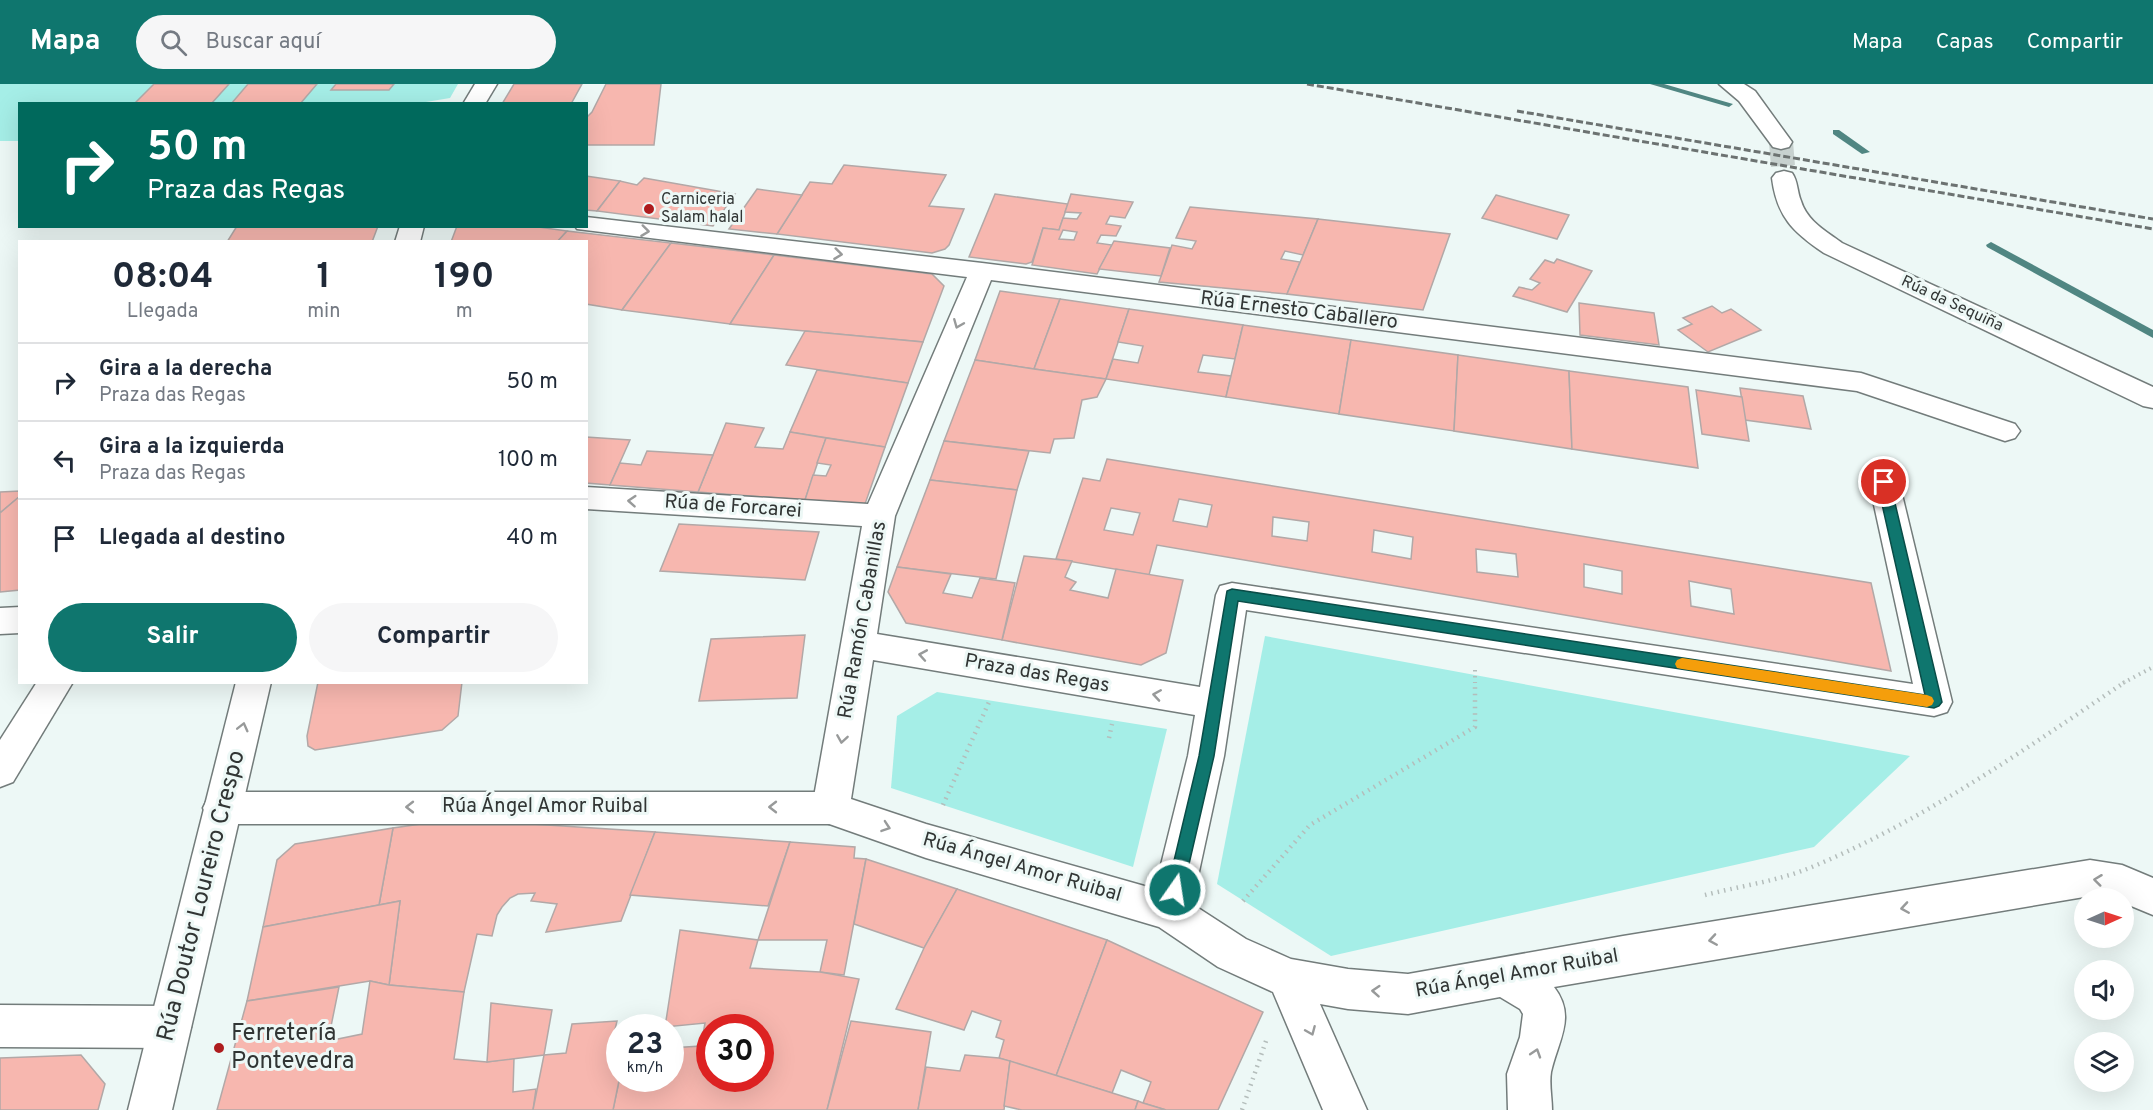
<!DOCTYPE html>
<html lang="es">
<meta charset="utf-8">
<style>
:root{--surface:#fff;--page:#f6f6f7;--text:#1f2937;--muted:#747a83;--line:#e0e1e3;--accent:#0f766e}
body{margin:0;font-family:Overpass,sans-serif;background:var(--page);color:var(--text);height:100vh;display:flex;flex-direction:column;font-size:22px;white-space:nowrap}
*{box-sizing:border-box;margin:0}
p{font-size:20px;color:var(--muted)}
.icon{flex:none;width:33px;height:33px;fill:none;stroke:currentColor;stroke-width:2;stroke-linecap:round;stroke-linejoin:round}
.map{position:relative;flex:1;overflow:hidden}
.drawer{position:absolute;left:18px;top:156px;width:570px;height:444px;display:flex;flex-direction:column;background:var(--surface);border-radius:0px;box-shadow:0 6px 24px #0002}
.drawer>*{flex:none}
.banner{position:absolute;left:18px;top:18px;width:570px;height:126px;border-radius:0px;box-shadow:0 6px 24px #0002;background:#00695c;color:#fff;overflow:hidden}
.needle{width:39px;rotate:87deg}
.tools{position:absolute;left:2074px;top:804px;display:grid;gap:12px}
.tools a{display:grid;place-items:center;width:60px;height:60px;border-radius:50%;background:var(--surface);box-shadow:0 6px 24px #0002;font-size:30px}
.speed{position:absolute;left:606px;top:930px;display:flex;gap:12px;font-size:30px;font-weight:700;text-align:center}
.speed>*{display:grid;place-content:center;width:78px;height:78px;border-radius:50%;background:var(--surface);box-shadow:0 6px 24px #0002;line-height:1}
.speed small{font-size:15px;font-weight:400}
.speed .limit{border:9px solid #d22;background:#fff;color:#111}
.pin{position:absolute;display:grid;place-items:center;width:51px;height:51px;color:#fff;margin:-26px;border:3px solid #fff;border-radius:50%;box-shadow:0 2px 6px #0007}
.me{position:absolute;width:66px;margin:-33px;rotate:13deg;stroke-linejoin:round;filter:drop-shadow(0 0 4px #0008)}
.turn{display:flex;align-items:center;gap:21px;height:126px;padding:0 30px;font-size:27px}
.turn .icon{width:78px;height:78px;stroke-width:2.5}
.turn b{display:block;font-size:42px;line-height:51px}
.eta{display:flex;justify-content:space-evenly;align-items:center;height:102px;text-align:center}
.eta b{font-size:36px;font-weight:700;line-height:42px}
.button{display:flex;gap:12px;margin-top:auto;padding:12px 30px}
.button a{flex:1;height:69px;border-radius:36px;background:var(--accent);color:#fff;font-size:24px;font-weight:700;line-height:69px;text-align:center}
.button a+a{background:var(--page);color:var(--text)}
ul{padding:0;list-style:none}
li{display:flex;align-items:center;gap:18px;height:78px;padding:0 30px;border-top:2px solid var(--line)}
li div{flex:1}
li b{display:block;font-size:22px}
li em{font-style:normal}
header{display:flex;align-items:center;gap:36px;box-sizing:border-box;height:84px;padding:0 30px;background:var(--accent);color:#fff}
header strong{font-size:28px}
nav{display:flex;gap:33px;margin-inline-start:auto;font-size:21px}
.search{width:420px;height:54px;background:var(--page);display:flex;align-items:center;gap:15px;box-sizing:border-box;padding:0 21px;border-radius:33px;color:var(--muted);font-size:22px}
.map>svg:first-child{display:block}
.green{fill:#a5eee7}
.lines{fill:none;stroke-linecap:round;stroke-linejoin:round}
.stream{fill:#508682;fill-rule:evenodd}
.building{fill:#f7b7af;stroke:#b2a8a7;stroke-width:1.5;fill-rule:evenodd}
.minor-tunnel{stroke:#c7d1cf;stroke-width:24;stroke-dasharray:24 12;stroke-linecap:butt}
.pedestrian-casing{stroke:#737c7b;stroke-width:3}
.minor-casing{stroke:#737c7b;stroke-width:3}
.primary-casing{stroke:#737c7b;stroke-width:3}
.path-far1{stroke:#b4bdbb;stroke-width:4;stroke-dasharray:1.5 4.5;stroke-linecap:butt}
.path{stroke:#b4bdbb;stroke-width:4.5;stroke-dasharray:1.5 5;stroke-linecap:butt}
.pedestrian{fill:#fff;fill-rule:evenodd}
.minor{fill:#fff;fill-rule:evenodd}
.primary{fill:#fff;fill-rule:evenodd}
.rail{stroke:#6c7271;stroke-width:3;stroke-dasharray:7 3;stroke-linecap:butt}
.oneway{stroke:#989a9a}
.route{fill:#0f766e;stroke:#0a4d48;stroke-width:1.5}
.slow{fill:#f59e0b}
.poi-dot{fill:#ae1c1e;stroke:#edf8f6;stroke-width:2}
.labels{text-anchor:middle;dominant-baseline:central;stroke-width:6;stroke-linejoin:round;paint-order:stroke}
.far-poi-label{font-size:16px;fill:#313534;stroke:#edf8f6;text-anchor:start}
.far-street-label{font-size:16px;fill:#313534;stroke:#edf8f6}
.street-label{font-size:20px;fill:#313534;stroke:#edf8f6}
.near-street-label{font-size:24px;fill:#313534;stroke:#edf8f6}
.near-poi-label{font-size:24px;fill:#313534;stroke:#edf8f6;text-anchor:start}
</style>
<header>
<strong>Mapa</strong>
<div class="search"><svg class="icon" aria-label="search" viewBox="0 0 24 24"><circle cx="10" cy="10" r="6"/><path d="M15 15l6 6"/></svg>Buscar aquí</div>
<nav><a>Mapa</a><a>Capas</a><a>Compartir</a></nav>
</header>
<div class="map">
<svg width="2153" height="1026" viewBox="0 0 2153 1026">
<rect width="100%" height="100%" fill="#edf8f6"/>
<g class="green">
<path d="M0,0h458l-8,14 -30,5 -400,1 -1,37h-19z"/>
<path d="M1265,552l645,120 -96,91 -483,109 -114,-72z"/>
<path d="M937,608l230,37 -34,138 -242,-79 6,-72z"/>
</g>
<g class="lines">
<g class="stream">
<path d="M1650,0h14l69,20 -4,3z"/>
<path d="M1833,46h6l31,22 -8,2 -29,-20z"/>
<path d="M1991,158l162,88v8l-166,-91 -1,-2z"/>
</g>
</g>
<g class="building">
<path d="M154,0h75l-18,20h-77z"/>
<path d="M248,0h69l-17,20h-69z"/>
<path d="M336,0h58l-5,6h-58z"/>
<path d="M514,0h68l-11,20h-69z"/>
<path d="M606,0h55l-7,61h-68v-27l6,-6z"/>
<path d="M844,81l102,10 -17,31 35,3 -15,36 -4,4 -13,4 -155,-19 33,-52 22,2z"/>
<path d="M586,92l34,5 -23,30 -11,-1z"/>
<path d="M644,94l91,16 -22,32 -116,-15 23,-30 17,4z"/>
<path d="M757,105l45,6 -25,39 -48,-5z"/>
<path d="M995,110l73,10 -9,26 -16,-2 -11,34 -6,2 -57,-7z"/>
<path d="M1071,110l62,8 -8,16 -15,-2 -4,8 15,2 -5,10 -15,-1 -4,8 15,2 -15,29 -65,-9 11,-37 16,2 4,-12 14,1 4,-6 -16,-1zM1063,146l14,2 -3,8 -15,-1z"/>
<path d="M1496,111l73,20 -12,24 -75,-21z"/>
<path d="M1190,123l128,12 -15,36 -18,-4 -4,8 19,3 -13,32 -128,-12 13,-37 20,4 4,-8 -20,-3z"/>
<path d="M1318,135l132,15 -27,76 -136,-16z"/>
<path d="M237,142h141l-6,16h-145z"/>
<path d="M531,142l36,5 -10,11h-106l6,-16z"/>
<path d="M567,147l104,12 -49,67 -36,-6v-62h-29z"/>
<path d="M1114,157l56,7 -9,28 -62,-7z"/>
<path d="M671,159l103,12 -44,69 -108,-14z"/>
<path d="M774,171l158,19 12,12 -21,56 -193,-18z"/>
<path d="M1557,175l35,12 -25,41 -54,-16 6,-9 13,3 8,-7 -10,-4 15,-19 9,3z"/>
<path d="M1000,207l60,8 -26,70 -59,-9z"/>
<path d="M1060,215l69,10 -23,70 -72,-10z"/>
<path d="M1579,219l75,10 5,32 -79,-10z"/>
<path d="M1712,222l10,7 9,-4 30,21 -53,22 -30,-22 14,-6 -9,-6z"/>
<path d="M1129,225l114,16 -8,34 -32,-4 -5,17 33,4 -5,21 -120,-18 7,-20 25,4 5,-17 -25,-4z"/>
<path d="M1243,241l108,15 -12,74 -113,-17z"/>
<path d="M805,247l118,11 -15,41 -122,-18z"/>
<path d="M1351,256l107,15 -4,76 -115,-17z"/>
<path d="M1458,271l111,16 3,78 -118,-18z"/>
<path d="M975,276l59,9 72,10 -9,18 -15,3 -8,38 -20,1 -4,14 -106,-12z"/>
<path d="M817,286l91,13 -23,64 -95,-15z"/>
<path d="M1569,287l119,16 10,81 -126,-19z"/>
<path d="M1740,304l63,8 8,33 -66,-9z"/>
<path d="M1696,306l46,7 7,44 -47,-7z"/>
<path d="M726,339l38,5 -9,19 28,2 7,-17 36,6 -21,62 -107,-8z"/>
<path d="M586,353l44,3 -20,45 -24,-2z"/>
<path d="M826,354l59,9 -20,57 -60,-4 8,-25 13,1 5,-11 -14,-2z"/>
<path d="M944,357l85,10 -12,39 -87,-10z"/>
<path d="M647,367l66,4 -15,37 -88,-7 10,-22 21,2z"/>
<path d="M1107,375l764,124 20,88 -734,-126 -8,30 -93,-16 27,-81 17,3zM1179,415l33,6 -5,22 -34,-6zM1111,424l29,5 -7,22 -29,-5zM1273,433l36,5 -2,19 -35,-5zM1374,446l39,7 -2,22 -39,-7zM1476,465l40,5 2,23 -41,-5zM1584,480l38,7v23l-38,-7zM1689,497l42,8 3,25 -43,-8z"/>
<path d="M930,396l87,10 -21,89 -99,-12z"/>
<path d="M20,407v5l-20,17v-21z"/>
<path d="M20,412v94l-20,2v-79z"/>
<path d="M679,440l140,8 -14,48 -145,-9z"/>
<path d="M1024,472l48,5 -7,16 11,5 -6,8 38,8 8,-29 67,11 -17,73 -25,12 -139,-25z"/>
<path d="M897,483l54,7 -8,19 29,5 8,-20 35,5 -13,57 -96,-17 -18,-31z"/>
<path d="M805,551l-8,63 -98,3 12,-62z"/>
<path d="M318,598h144l-4,34 -16,14 -127,20 -7,-4 -1,-10z"/>
<path d="M456,735l199,13 -34,89 -75,11 11,-28 -26,-3 4,-8 -17,1 -8,4 -8,9 -5,8 -5,21 -15,-2 -13,58 -75,-7 11,-84 -21,4 14,-77z"/>
<path d="M393,744l-14,77 -116,22 14,-67 18,-16z"/>
<path d="M655,748l135,10 -22,64 -138,-11z"/>
<path d="M790,758l65,5 -1,11 12,1 -22,116 -24,-3 7,-32h-69z"/>
<path d="M866,775l91,30 -33,59 -70,-24z"/>
<path d="M957,805l150,51 -51,136 -57,-18 5,-18 -8,-3 5,-16 -29,-10 -8,19 -68,-21 28,-61z"/>
<path d="M400,817l-11,84 -19,-4 -123,20 16,-74z"/>
<path d="M680,846l78,10 -8,28 70,4 39,7 -32,131h-214l7,-34v2h50v-30l31,-2 4,-23 -40,4zM710,944h50v50h-50z"/>
<path d="M1107,856l156,72 -45,98h-52l-23,-7 8,-21 -30,-12 -9,23 -56,-17z"/>
<path d="M370,897l19,4 75,7 -10,67 33,3 27,-4 -1,34 23,-3 -3,21h-316l30,-109 92,-14 -11,54 34,-7z"/>
<path d="M491,919l61,7 -8,45 -57,7z"/>
<path d="M617,937l-7,30 10,-1v26l-7,34h-80l11,-55 22,-2 6,-29z"/>
<path d="M851,937l80,11 -13,78h-91z"/>
<path d="M81,971l24,29 -7,26h-98v-52z"/>
<path d="M965,971l34,3 11,3 -6,49h-86l8,-43 34,4z"/>
<path d="M1010,977l128,40 -3,9h-113l-18,-4z"/>
<path d="M1138,1017l5,2 23,7h-31z"/>
</g>
<g class="lines">
<path class="minor-tunnel" d="M1781,58l3,36"/>
<defs>
<path id="pedestrian" d="M222,708h609l13,4 6,12 -6,12 -13,4h-609l-13,-4 -6,-12 6,-12z"/>
<g id="minor">
<path d="M1719,0h25l11,7 37,51 -3,5 -8,2 -8,-2 -34,-46z"/>
<path d="M1784,87l8,2c6,8 5,19 9,28 6,20 25,30 41,42l311,144v21l-10,-2 -319,-153c-31,-21 -47,-36 -52,-75l4,-5z"/>
<path d="M586,133l396,46 879,110 154,51 5,7 -5,7 -10,3 -148,-50 -866,-111 -96,236 -18,118 323,53 16,-92 4,-9 12,-3 681,101 -44,-202 4,-7 11,-4 11,4 4,7 53,220 -5,10 -13,4 -688,-106 -22,146 -32,148 54,35 45,20 57,10 60,5 215,-38 467,-76 32,5 31,13v37l-29,-12v-5l-34,-2 -536,91c23,30 4,53 -3,85 -2,12 1,26 1,38h-44l-1,-36 13,-37 3,-23 -3,-5 -20,-12 -92,17 -60,-5 -28,-5 47,106h-44l-50,-118 -55,-25 -59,-40 -233,-69 -108,-38 -6,-12 50,-282 -276,-17v-22l282,17 99,-227 -390,-48 -2,-3h11zM873,576l322,55 -7,41 -33,133 -229,-65 -75,-25z"/>
<path d="M20,523v26l-20,1v-26z"/>
<path d="M37,598h36l-60,100 -13,5v-47z"/>
<path d="M0,921l170,1 15,6 6,15 -6,15 -15,6 -170,-1z"/>
</g>
<g id="primary">
<path d="M475,0h22l-12,20h-22z"/>
<path d="M400,142h24l-4,16h-25z"/>
<path d="M236,598h35l-99,428h-44z"/>
</g>
</defs>
<use href="#pedestrian" class="pedestrian-casing"/>
<use href="#minor" class="minor-casing"/>
<use href="#primary" class="primary-casing"/>
<g class="path-far1">
<path d="M1475,586v13"/>
<path d="M2123,599l30,-16"/>
</g>
<g class="path">
<path d="M1109,654l3,-14"/>
<path d="M943,721l46,-103"/>
<path d="M1705,811c31,-8 72,-14 102,-26 113,-46 217,-119 318,-187"/>
<path d="M1243,817l67,-76 165,-98v-45"/>
<path d="M1242,1026l24,-69"/>
</g>
<use href="#pedestrian" class="pedestrian"/>
<use href="#minor" class="minor"/>
<use href="#primary" class="primary"/>
<g class="rail">
<path d="M1307,0l846,145"/>
<path d="M1517,27l636,108"/>
</g>
</g>
<defs><path id="oneway-chevron" d="M-2-3.5L2.5 0L-2 3.5" fill="none" stroke-width="1.6" stroke-linecap="round" stroke-linejoin="round" transform="scale(1.5)"/></defs>
<g class="oneway">
<use href="#oneway-chevron" transform="translate(645 147) rotate(7)"/>
<use href="#oneway-chevron" transform="translate(838 170) rotate(7)"/>
<use href="#oneway-chevron" transform="translate(958 240) rotate(112)"/>
<use href="#oneway-chevron" transform="translate(632 417) rotate(-176)"/>
<use href="#oneway-chevron" transform="translate(923 571) rotate(-170)"/>
<use href="#oneway-chevron" transform="translate(1157 611) rotate(-171)"/>
<use href="#oneway-chevron" transform="translate(243 643) rotate(-76)"/>
<use href="#oneway-chevron" transform="translate(842 655) rotate(99)"/>
<use href="#oneway-chevron" transform="translate(410 723) rotate(-180)"/>
<use href="#oneway-chevron" transform="translate(773 723) rotate(-180)"/>
<use href="#oneway-chevron" transform="translate(886 743) rotate(19)"/>
<use href="#oneway-chevron" transform="translate(2098 796) rotate(-173)"/>
<use href="#oneway-chevron" transform="translate(1905 824) rotate(171)"/>
<use href="#oneway-chevron" transform="translate(1713 856) rotate(171)"/>
<use href="#oneway-chevron" transform="translate(1376 907) rotate(-176)"/>
<use href="#oneway-chevron" transform="translate(1311 947) rotate(67)"/>
<use href="#oneway-chevron" transform="translate(1536 969) rotate(-72)"/>
</g>
<path class="route" d="M1884,394l6,4 52,220 -3,4 -5,2 -696,-107 -24,155 -31,134 -2,5 -6,2 -6,-2 -2,-5 32,-134 28,-165 5,-2 693,106 -48,-213z"/>
<path class="slow" d="M1682,574l245,37 5,2 2,4 -2,4 -5,2 -245,-38 -5,-1 -2,-4 2,-4z"/>
<g class="poi-dot">
<circle cx="649" cy="125" r="6"/>
<circle cx="219" cy="964" r="6"/>
</g>
<g class="labels">
<g class="far-poi-label">
<text x="661" y="116">Carniceria<tspan x="661" dy="18">Salam halal</tspan></text>
</g>
<g class="far-street-label">
<text transform="translate(1952 220) rotate(25)">Rúa da Sequiña</text>
</g>
<g class="street-label">
<text transform="translate(1299 227) rotate(7)">Rúa Ernesto Caballero</text>
<text transform="translate(733 423) rotate(4)">Rúa de Forcarei</text>
<text transform="translate(863 536) rotate(-80)">Rúa Ramón Cabanillas</text>
<text transform="translate(1037 590) rotate(10)">Praza das Regas</text>
<text x="545" y="723">Rúa Ángel Amor Ruibal</text>
<text transform="translate(1022 784) rotate(16)">Rúa Ángel Amor Ruibal</text>
<text transform="translate(1517 890) rotate(-10)">Rúa Ángel Amor Ruibal</text>
</g>
<g class="near-street-label">
<text transform="translate(202 812) rotate(-76)">Rúa Doutor Loureiro Crespo</text>
</g>
<g class="near-poi-label">
<text x="231" y="950">Ferretería<tspan x="231" dy="28">Pontevedra</tspan></text>
</g>
</g>
</svg>
<div class="tools">
<a><svg class="needle" viewBox="-14 -14 28 28"><path d="M0-13l5 13h-10z" fill="#e53935"/><path d="M0 13l5-13h-10z" fill="#747a83"/></svg></a>
<a><svg class="icon" aria-label="sound" viewBox="0 0 24 24"><path d="M4 9h4l5-4v14l-5-4H4zM17 9q2 3 0 6"/></svg></a>
<a><svg class="icon" aria-label="layers" viewBox="0 0 24 24"><path d="M12 4l9 5-9 5-9-5zM3 14l9 5 9-5"/></svg></a>
</div>
<div class="speed"><div>23<small>km/h</small></div><div class="limit">30</div></div>
<div class="pin" style="left:1884px;top:398px;background:#d93025"><svg class="icon" aria-label="arrive" viewBox="0 0 24 24"><path d="M6 21V4h12l-3 4 3 4H6"/></svg></div>
<svg class="me" style="left:1175px;top:806px" viewBox="-20 -20 40 40"><circle r="17" fill="#0f766e" stroke="#fff" stroke-width="3"/><path d="M0-11L8 9 0 5-8 9z" fill="#fff"/></svg>
<div class="banner">
<div class="turn"><svg class="icon" aria-label="right" viewBox="0 0 24 24"><path d="M7 20v-9h11M14 6l5 5-5 5"/></svg><div><b>50 m</b>Praza das Regas</div></div>
</div>
<section class="drawer">
<div class="eta">
<div><b>08:04</b><p>Llegada</p></div>
<div><b>1</b><p>min</p></div>
<div><b>190</b><p>m</p></div>
</div>
<ul>
<li><svg class="icon" aria-label="right" viewBox="0 0 24 24"><path d="M7 20v-9h11M14 6l5 5-5 5"/></svg><div><b>Gira a la derecha</b><p>Praza das Regas</p></div><em>50 m</em></li>
<li><svg class="icon" aria-label="left" viewBox="0 0 24 24"><path d="M17 20v-9H6M10 6l-5 5 5 5"/></svg><div><b>Gira a la izquierda</b><p>Praza das Regas</p></div><em>100 m</em></li>
<li><svg class="icon" aria-label="arrive" viewBox="0 0 24 24"><path d="M6 21V4h12l-3 4 3 4H6"/></svg><div><b>Llegada al destino</b></div><em>40 m</em></li>
</ul>
<div class="button"><a>Salir</a><a>Compartir</a></div>
</section>
</div>
